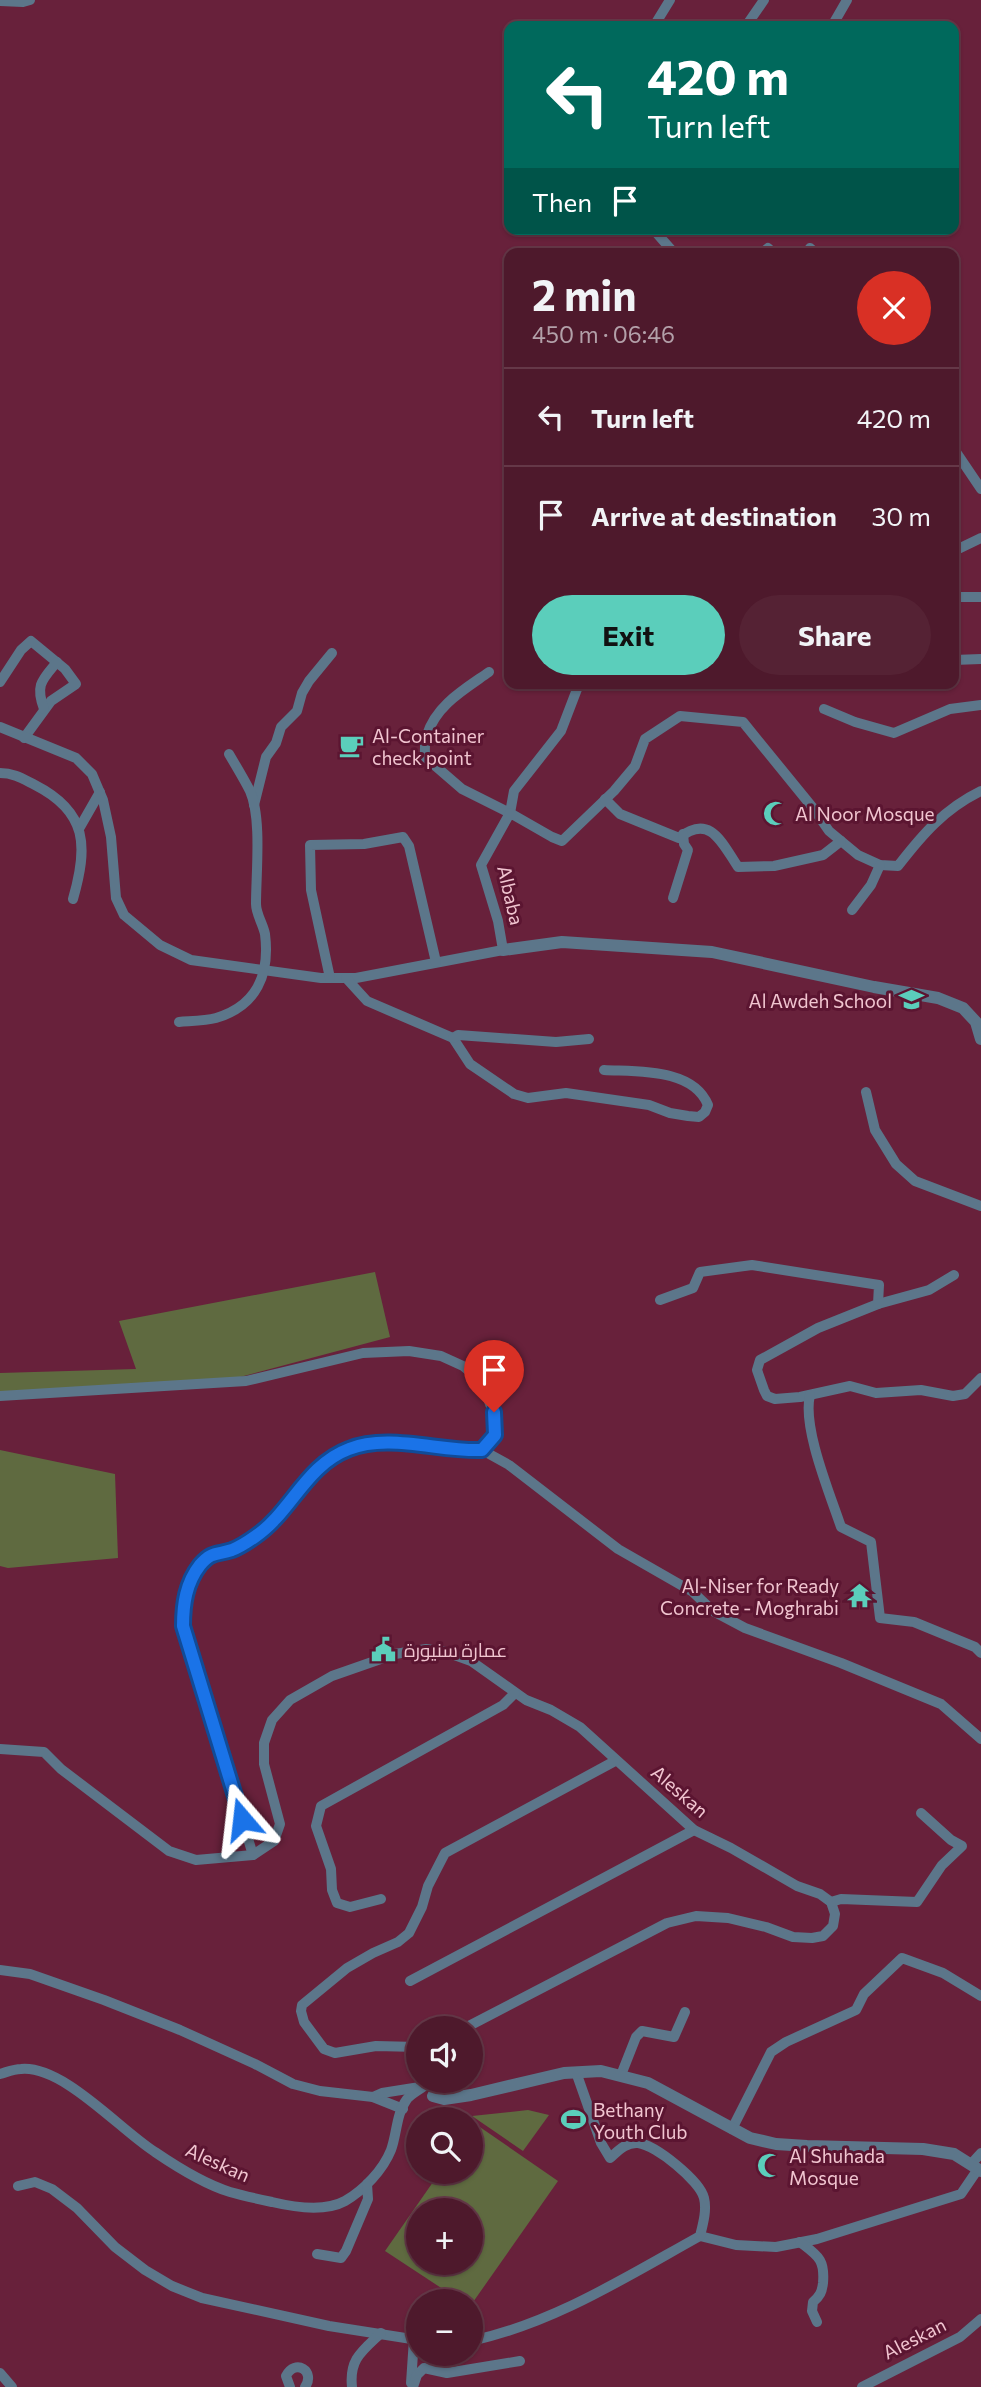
<!DOCTYPE html>
<meta charset="utf-8">
<style>
:root{--surface:#4e192c;--page:#552234;--text:#f1f3f6;--muted:#b3a0a9;--line:#653848;--accent:#5bcebb}
body{margin:0;font-family:Commissioner,Cairo,sans-serif;background:var(--page);color:var(--text);height:100vh;display:flex;flex-direction:column;font-size:26px;white-space:nowrap}
*{box-sizing:border-box;margin:0}
p{font-size:23px;color:var(--muted)}
.icon{flex:none;width:38px;height:38px;fill:none;stroke:currentColor;stroke-width:2;stroke-linecap:round;stroke-linejoin:round}
.map{position:relative;flex:1;overflow:hidden}
.drawer{position:absolute;left:504px;top:248px;width:455px;height:441px;display:flex;flex-direction:column;background:var(--surface);border-radius:14px;box-shadow:0 2px 5px #0004,0 0 0 2px var(--line)}
.drawer>*{flex:none}
.guide{position:absolute;left:504px;top:21px;width:455px;height:214px;border-radius:14px;box-shadow:0 2px 5px #0004,0 0 0 2px var(--line);background:#00695c;color:#fff;overflow:hidden}
.buttons{position:absolute;left:406px;top:2016px;display:grid;gap:14px}
.buttons a{display:grid;place-items:center;width:77px;height:77px;border-radius:50%;background:var(--surface);box-shadow:0 2px 5px #0004,0 0 0 2px var(--line);font-size:35px}
.pin{position:absolute;display:grid;place-items:center;width:60px;height:60px;color:#fff;margin:-72px -30px;border-radius:50% 50% 50% 0;rotate:-45deg;box-shadow:0 0 7px #0007}
.pin .icon{rotate:45deg}
.me{position:absolute;width:77px;margin:-38px;rotate:343deg;stroke-linejoin:round;filter:drop-shadow(0 0 5px #0008)}
.turn{display:flex;align-items:center;gap:24px;height:147px;padding:0 28px;font-size:32px}
.turn .icon{width:91px;height:91px;stroke-width:2.5}
.turn b{display:block;font-size:49px;line-height:60px}
.then{display:flex;align-items:center;height:66px;padding:0 28px;background:#0003;gap:14px;font-size:26px}
.round{display:grid;place-items:center;flex:none;width:74px;height:74px;border-radius:37px;background:var(--page)}
.summary{display:flex;align-items:center;justify-content:space-between;height:119px;padding:0 28px}
h1{font-size:42px;font-weight:700;line-height:52px}
.button{display:flex;gap:14px;margin-top:auto;padding:14px 28px}
.button a{flex:1;height:80px;border-radius:42px;background:var(--accent);color:#111;font-size:28px;font-weight:700;line-height:80px;text-align:center}
.button a+a{background:var(--page);color:var(--text)}
ul{padding:0;list-style:none}
li{display:flex;align-items:center;gap:21px;height:98px;padding:0 28px;border-top:2px solid var(--line)}
li div{flex:1}
li b{display:block;font-size:26px}
li em{font-style:normal}
.map>svg:first-child{display:block}
.green{fill:#5f6a40;fill-rule:evenodd}
.lines{fill:none;stroke-linecap:round;stroke-linejoin:round}
.minor{stroke:#5c768a;stroke-width:10}
.tertiary{stroke:#5c768a;stroke-width:12}
.route-casing{stroke:#114b97;stroke-width:18}
.route{stroke:#1a73e8;stroke-width:12}
.labels{text-anchor:middle;dominant-baseline:central;stroke-width:6;stroke-linejoin:round;paint-order:stroke}
.poi-label{font-size:19px;fill:#f1c5d0;stroke:#5b1531;text-anchor:start}
.street-label{font-size:19px;fill:#f1c5d0;stroke:#5b1531}
</style>
<div class="map">
<svg width="981" height="2387" viewBox="0 0 981 2387">
<rect width="100%" height="100%" fill="#68213b"/>
<g class="green">
<path d="M375,1272l15,65 -191,51 -199,11v-26l136,-4 -17,-48z"/>
<path d="M0,1450l115,24 3,84 -110,10 -8,-2z"/>
<path d="M528,2110l21,5 -26,36 -51,-35z"/>
<path d="M474,2123l84,58 -87,124v-4h-10l-76,-50 55,-79h31v-44zM471,2210v53h-53v-53z"/>
</g>
<g class="lines">
<g class="minor">
<path d="M0,1l23,1 7,-2"/>
<path d="M654,26l16,-26"/>
<path d="M746,26l18,-26"/>
<path d="M832,26l15,-26"/>
<path d="M653,229l22,25"/>
<path d="M761,254l7,-6 6,6"/>
<path d="M806,254l4,-6 7,6"/>
<path d="M954,449l27,40"/>
<path d="M954,551l27,-13"/>
<path d="M954,597h27"/>
<path d="M954,660l27,-1"/>
<path d="M489,672c-24,17 -53,33 -62,63 -3,6 -2,15 -2,22l37,32 48,24 4,-22 47,-60 18,-47"/>
<path d="M0,682l21,-32 10,-9 34,28 11,15 -25,17 -27,37"/>
<path d="M44,709c-9,-24 -2,-29 13,-47"/>
<path d="M824,709l31,13 39,11 56,-24 31,-4"/>
<path d="M0,727l76,31 16,16 11,26 8,37 5,61 8,17 36,30 31,15 130,18h35l147,-28 -5,-29 -17,-56 29,-52 42,24 10,4 52,-50 21,-25 10,-27 35,-23 63,6 70,86 16,23 29,24 22,10 18,1c24,-31 46,-57 83,-75"/>
<path d="M0,773c14,0 23,6 35,12 53,27 53,62 38,114"/>
<path d="M605,799l15,15 59,24c31,-25 43,5 59,29l36,-1 49,-11 18,-14"/>
<path d="M254,805l12,-48 10,-14 5,-16 16,-16 5,-18 7,-12 23,-28"/>
<path d="M80,827l20,-35"/>
<path d="M673,898l15,-48 -4,-6 -1,-10"/>
<path d="M852,910l19,-25 9,-20"/>
<path d="M330,978l-19,-88 -1,-45 54,-1 39,-7 6,9 27,116"/>
<path d="M346,978l21,23 86,37 17,26 44,30 14,4 38,-5 83,12 21,8 18,3 11,1 6,-5 3,-7c-15,-37 -70,-33 -104,-35"/>
<path d="M179,1022c12,-1 26,-1 37,-4 41,-12 54,-44 49,-84 -2,-10 -9,-20 -9,-30 0,-31 6,-86 -6,-113 -6,-12 -14,-25 -21,-37"/>
<path d="M453,1038l5,-3 98,7 33,-3"/>
<path d="M866,1092l9,38 21,34 19,17 66,25"/>
<path d="M660,1300l33,-12 7,-16 52,-7 127,20 -1,19 -60,24 -58,32 -3,10 7,20 3,6 8,3 25,-2 50,-11 26,7 45,-3 32,6 12,-2 16,-16"/>
<path d="M878,1304l51,-14 25,-15"/>
<path d="M810,1395c-8,32 20,99 31,132l30,15 9,76 34,4 61,25 6,6"/>
<path d="M0,1396l246,-15 117,-28 46,-2 32,5 22,10 12,10 9,12 9,24 2,23 -13,15c-40,2 -96,-16 -133,-2 -43,17 -58,64 -93,88 -7,5 -16,11 -24,14 -15,5 -20,1 -32,15 -14,17 -17,39 -17,61l70,229"/>
<path d="M482,1450l27,15 109,84 75,43 20,19 32,17 96,35 100,41 40,35"/>
<path d="M0,1749l44,3 17,17 108,82 27,9 57,-5 21,-14 6,-17 -16,-60v-21l8,-23 18,-20 42,-24 63,-22 31,-5 20,3 25,9 55,39 25,10 29,17 114,103 37,18 66,38 23,8 11,8 4,12 -2,12 -10,10 -11,2 -19,-1 -27,-10 -38,-9 -32,-2 -29,7 -202,105"/>
<path d="M381,1899l-31,8 -13,-4 -5,-13 -1,-21 -15,-43 5,-20 182,-101 12,-12"/>
<path d="M831,1902l10,-3 76,3 25,-37 20,-19 -11,-6 -30,-27"/>
<path d="M0,1970l30,4 74,26 76,30 75,34 38,20 27,7 53,6 30,12"/>
<path d="M410,1981l284,-151"/>
<path d="M418,2047l-42,-1 -41,7 -11,-4 -20,-27 -3,-11 1,-6 45,-37 26,-15 25,-11 11,-9 13,-26 6,-21 17,-33 170,-92"/>
<path d="M0,2074c7,-2 14,-5 21,-5 42,-4 99,61 134,83 22,15 49,32 75,40 14,4 28,7 42,10 21,5 53,10 73,-1 19,-11 38,-31 46,-51 6,-16 5,-36 16,-51 4,-5 12,-9 17,-13"/>
<path d="M621,2075l15,-38 6,-6 32,6 11,-25"/>
<path d="M373,2097l9,-4 38,-6"/>
<path d="M732,2129l39,-77 15,-10 70,-32 8,-16 38,-36 41,15 38,23"/>
<path d="M971,2164l10,-11"/>
<path d="M18,2186l17,-4 17,7 25,19 38,39 30,23 27,16 30,12 127,28 89,14"/>
<path d="M700,2236l36,9 40,2 41,-8 144,-45 17,-25"/>
<path d="M800,2242c18,14 25,17 23,41 -1,9 -3,13 -10,19l-1,9 5,11"/>
<path d="M317,2254l24,4 5,-7 22,-52 -1,-15"/>
<path d="M471,2341c83,-18 155,-64 229,-105 3,-12 7,-26 4,-38 -4,-17 -48,-53 -66,-55 -12,-1 -20,8 -28,15l-9,-15 -25,-71"/>
<path d="M0,2373l12,14"/>
<path d="M411,2383l3,-44"/>
<path d="M290,2387l-4,-11c9,-18 30,-5 19,11"/>
<path d="M352,2387c-3,-28 10,-36 29,-54"/>
<path d="M413,2387l4,-12 7,-7 23,5 73,-12"/>
<path d="M862,2387l98,-50 21,-18"/>
</g>
<g class="tertiary">
<path d="M503,950l59,-8 150,10 162,35 64,11 25,10 13,14 5,17"/>
<path d="M433,2096l11,3 27,-4 93,-22 37,-2 47,12 102,55 26,6 31,2 116,3 31,5 27,17"/>
</g>
</g>
<g class="lines">
<defs>
<path id="route" d="M242,1819l-59,-193c0,-22 3,-43 17,-61 12,-14 17,-10 32,-15 8,-3 17,-9 24,-14 35,-24 50,-71 93,-87 39,-16 92,3 133,1l13,-15 -1,-23"/>
</defs>
<use href="#route" class="route-casing"/>
<use href="#route" class="route"/>
</g>
<defs>
<symbol id="cafe-bare" viewBox="-9 -9 18 18"><path d="M-5.5-4.5H6V0H3Q3 3.5 0 3.5H-2.5Q-5.5 3.5-5.5 0ZM3-3.2v2h1.7v-2ZM-6 4.5H4V6H-6Z" fill="#5bcebb" stroke="#5b1531" stroke-width="2.5" paint-order="stroke"/></symbol>
<symbol id="mosque-bare" viewBox="-9 -9 18 18"><path d="M3.5-4.9A6 6 0 1 0 3.5 4.9A5 5 0 1 1 3.5-4.9Z" fill="#5bcebb" stroke="#5b1531" stroke-width="2.5" paint-order="stroke"/></symbol>
<symbol id="school-bare" viewBox="-9 -9 18 18"><path d="M0-5L7-2L0 1L-7-2ZM-4 1L0 2.5L4 1V4Q0 6-4 4Z" fill="#5bcebb" stroke="#5b1531" stroke-width="2.5" paint-order="stroke"/></symbol>
<symbol id="temple-bare" viewBox="-9 -9 18 18"><path d="M0-6L5-2H3V0L6.5 2.5H4V6H1.5V3h-3V6H-4V2.5H-6.5L-3 0V-2H-5Z" fill="#5bcebb" stroke="#5b1531" stroke-width="2.5" paint-order="stroke"/></symbol>
<symbol id="civic-bare" viewBox="-9 -9 18 18"><path d="M-.6-6.5H3V-4.5H.6V-3L4-1V1h2V6H-6V1h2V-1L-.6-3ZM-1.2 2.5V6h2.4V2.5Z" fill="#5bcebb" stroke="#5b1531" stroke-width="2.5" paint-order="stroke"/></symbol>
<symbol id="stadium-bare" viewBox="-9 -9 18 18"><path d="M0-5a6.5 5 0 1 0 0 10a6.5 5 0 1 0 0-10ZM-3.5-1.8h7v3.6h-7Z" fill="#5bcebb" stroke="#5b1531" stroke-width="2.5" paint-order="stroke"/></symbol>
</defs>
<g fill-rule="evenodd">
<use href="#cafe-bare" x="334" y="728" width="35" height="35"/>
<use href="#mosque-bare" x="758" y="796" width="35" height="35"/>
<use href="#school-bare" x="894" y="982" width="35" height="35"/>
<use href="#temple-bare" x="842" y="1578" width="35" height="35"/>
<use href="#civic-bare" x="366" y="1632" width="35" height="35"/>
<use href="#stadium-bare" x="556" y="2102" width="35" height="35"/>
<use href="#mosque-bare" x="752" y="2148" width="35" height="35"/>
</g>
<g class="labels">
<g class="poi-label">
<text x="372" y="735">Al-Container<tspan x="372" dy="22">check point</tspan></text>
<text x="795" y="813">Al Noor Mosque</text>
<text x="892" y="1000" text-anchor="end">Al Awdeh School</text>
<text x="839" y="1585" text-anchor="end">Al-Niser for Ready<tspan x="839" dy="22">Concrete - Moghrabi</tspan></text>
<text x="404" y="1649">عمارة سنيورة</text>
<text x="593" y="2109">Bethany<tspan x="593" dy="22">Youth Club</tspan></text>
<text x="789" y="2155">Al Shuhada<tspan x="789" dy="22">Mosque</tspan></text>
</g>
<g class="street-label">
<text transform="translate(511 895) rotate(77)">Albaba</text>
<text transform="translate(680 1791) rotate(41)">Aleskan</text>
<text transform="translate(218 2162) rotate(24)">Aleskan</text>
<text transform="translate(914 2338) rotate(-27)">Aleskan</text>
</g>
</g>
</svg>
<div class="buttons">
<a><svg class="icon" aria-label="sound" viewBox="0 0 24 24"><path d="M4 9h4l5-4v14l-5-4H4zM17 9q2 3 0 6"/></svg></a>
<a><svg class="icon" aria-label="search" viewBox="0 0 24 24"><circle cx="10" cy="10" r="6"/><path d="M15 15l6 6"/></svg></a>
<a>+</a>
<a>−</a>
</div>
<div class="pin" style="left:494px;top:1412px;background:#d93025"><svg class="icon" aria-label="arrive" viewBox="0 0 24 24"><path d="M6 21V4h12l-3 4 3 4H6"/></svg></div>
<svg class="me" style="left:242px;top:1819px" viewBox="-20 -20 40 40"><path d="M0-17L14 15 0 8-14 15z" fill="#1a73e8" stroke="#fff" stroke-width="4"/></svg>
<div class="guide">
<div class="turn"><svg class="icon" aria-label="left" viewBox="0 0 24 24"><path d="M17 20v-9H6M10 6l-5 5 5 5"/></svg><div><b>420 m</b>Turn left</div></div>
<div class="then">Then<svg class="icon" aria-label="arrive" viewBox="0 0 24 24"><path d="M6 21V4h12l-3 4 3 4H6"/></svg></div>
</div>
<section class="drawer">
<div class="summary"><div><h1>2 min</h1><p>450 m · 06:46</p></div><a class="round" style="background:#d93025;color:#fff"><svg class="icon" aria-label="close" viewBox="0 0 24 24"><path d="M6 6l12 12M18 6L6 18"/></svg></a></div>
<ul>
<li><svg class="icon" aria-label="left" viewBox="0 0 24 24"><path d="M17 20v-9H6M10 6l-5 5 5 5"/></svg><div><b>Turn left</b></div><em>420 m</em></li>
<li><svg class="icon" aria-label="arrive" viewBox="0 0 24 24"><path d="M6 21V4h12l-3 4 3 4H6"/></svg><div><b>Arrive at destination</b></div><em>30 m</em></li>
</ul>
<div class="button"><a>Exit</a><a>Share</a></div>
</section>
</div>
